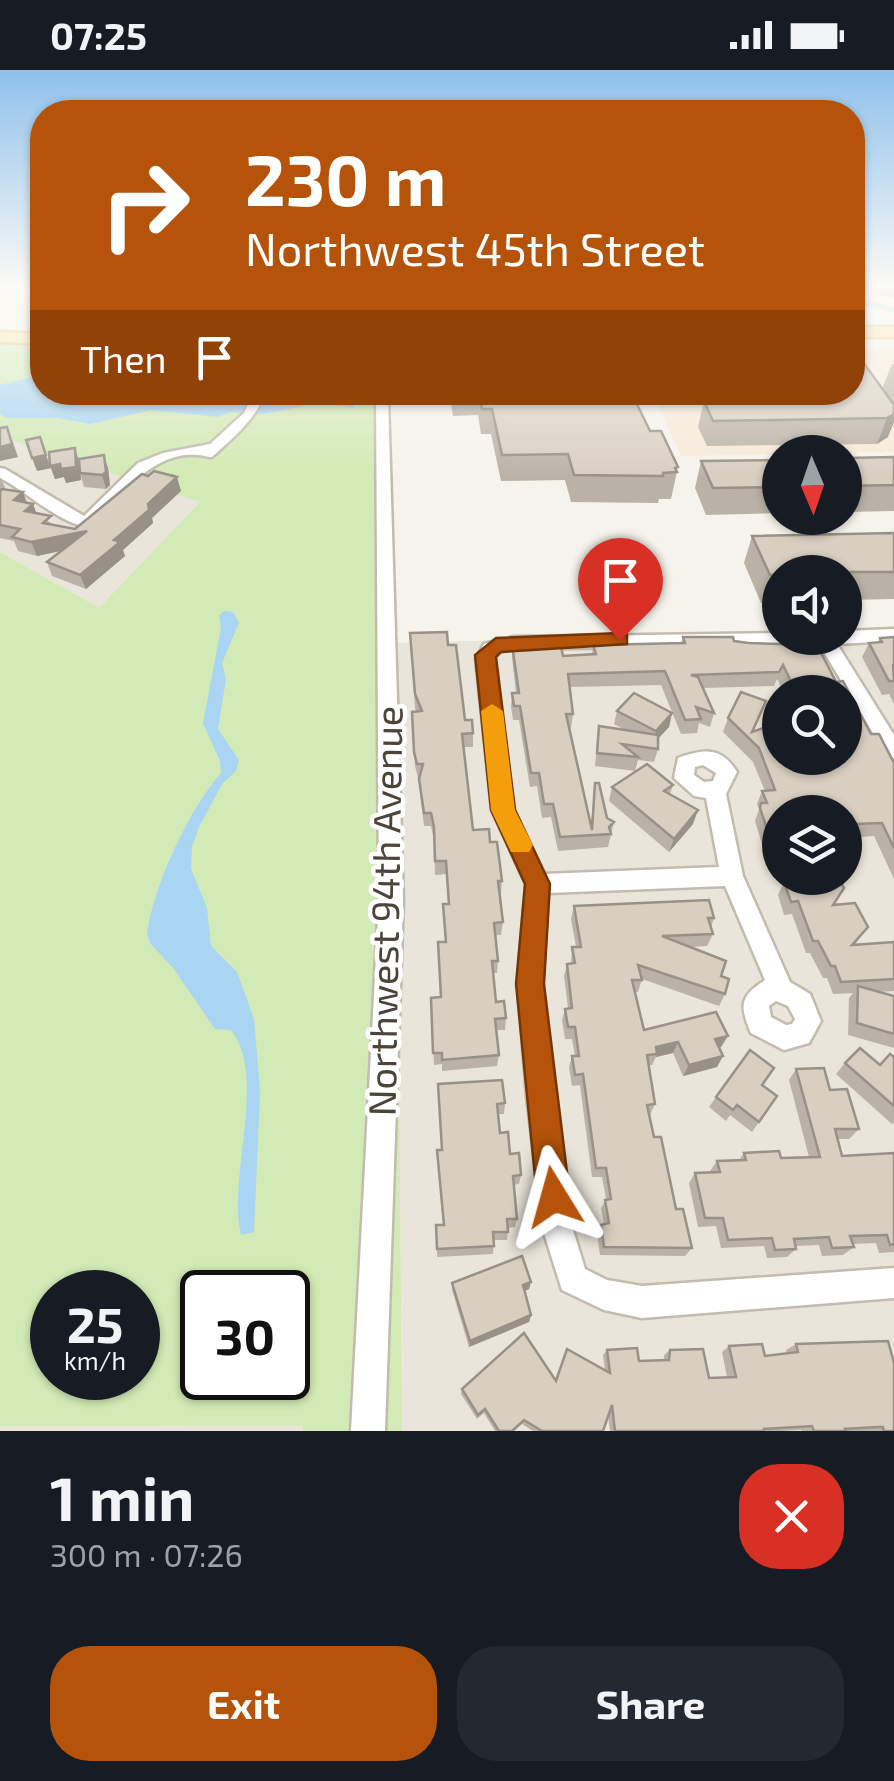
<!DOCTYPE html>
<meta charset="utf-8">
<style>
:root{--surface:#171b24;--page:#242831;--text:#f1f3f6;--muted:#9ea1a6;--accent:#b45309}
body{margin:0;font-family:"Exo 2",sans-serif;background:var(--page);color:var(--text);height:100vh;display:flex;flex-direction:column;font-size:38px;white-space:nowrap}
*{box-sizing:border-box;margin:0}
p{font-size:32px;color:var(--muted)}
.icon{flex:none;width:55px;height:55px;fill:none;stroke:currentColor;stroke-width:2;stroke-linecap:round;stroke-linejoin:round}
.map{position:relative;height:1361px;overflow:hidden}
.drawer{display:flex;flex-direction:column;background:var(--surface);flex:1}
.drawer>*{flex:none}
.hud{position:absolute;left:30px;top:30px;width:835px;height:305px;border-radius:40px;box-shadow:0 2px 8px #0004;background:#b45309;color:#fff;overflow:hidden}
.needle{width:65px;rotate:178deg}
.tools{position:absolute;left:762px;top:365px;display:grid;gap:20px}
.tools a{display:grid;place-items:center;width:100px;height:100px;border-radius:50%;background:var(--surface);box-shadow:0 2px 8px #0004;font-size:50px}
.speed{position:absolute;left:30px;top:1200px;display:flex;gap:20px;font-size:50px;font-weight:700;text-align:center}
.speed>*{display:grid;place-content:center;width:130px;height:130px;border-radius:50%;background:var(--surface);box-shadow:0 2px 8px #0004;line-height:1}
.speed small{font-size:25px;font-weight:400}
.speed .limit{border:5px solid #111;border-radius:15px;background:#fff;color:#111}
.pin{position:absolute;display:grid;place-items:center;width:85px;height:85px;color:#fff;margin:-102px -42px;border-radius:50% 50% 50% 0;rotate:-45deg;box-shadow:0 0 10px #0007}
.pin .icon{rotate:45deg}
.me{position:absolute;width:110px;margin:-55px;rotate:352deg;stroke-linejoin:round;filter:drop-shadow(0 0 8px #0008)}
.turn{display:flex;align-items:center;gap:35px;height:210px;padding:0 50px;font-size:45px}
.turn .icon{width:130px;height:130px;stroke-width:2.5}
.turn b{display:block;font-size:70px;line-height:85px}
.then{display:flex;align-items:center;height:95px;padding:0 50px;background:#0003;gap:20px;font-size:38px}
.round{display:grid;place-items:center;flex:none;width:105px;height:105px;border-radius:40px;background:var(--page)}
.overview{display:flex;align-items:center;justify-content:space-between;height:170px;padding:0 50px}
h1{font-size:60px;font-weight:700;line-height:75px}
.action{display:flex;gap:20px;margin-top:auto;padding:20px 50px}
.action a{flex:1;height:115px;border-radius:40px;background:var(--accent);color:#fff;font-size:40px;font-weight:700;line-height:115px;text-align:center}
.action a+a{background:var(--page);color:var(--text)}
.status{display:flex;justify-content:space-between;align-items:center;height:70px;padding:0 50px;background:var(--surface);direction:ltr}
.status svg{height:28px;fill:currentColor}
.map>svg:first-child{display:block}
.residential{fill:#eae5da;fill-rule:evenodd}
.commercial{fill:#f7ead8}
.green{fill:#d2eab5;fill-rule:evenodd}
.water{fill:#a9d4f2}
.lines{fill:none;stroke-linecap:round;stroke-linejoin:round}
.canal{fill:#a9d4f2;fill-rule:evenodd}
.street-casing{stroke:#c2bbae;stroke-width:5}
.primary-casing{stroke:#e6c16a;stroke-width:5}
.street{fill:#fff;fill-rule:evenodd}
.primary{fill:#ffe39c;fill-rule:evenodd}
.wall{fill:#bab2a6}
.shaded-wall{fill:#979187}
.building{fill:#d8cfc1;stroke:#979187;stroke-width:2.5}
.route{fill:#b45309;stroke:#753606;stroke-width:2.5}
.slow{fill:#f59e0b}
.labels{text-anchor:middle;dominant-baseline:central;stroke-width:9;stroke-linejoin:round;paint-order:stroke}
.street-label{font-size:38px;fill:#4b4439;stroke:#fff}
</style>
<div class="status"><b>07:25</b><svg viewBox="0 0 49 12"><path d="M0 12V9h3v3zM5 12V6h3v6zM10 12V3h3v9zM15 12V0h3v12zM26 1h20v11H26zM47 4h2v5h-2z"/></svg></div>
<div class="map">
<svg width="894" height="1361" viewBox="0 0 894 1361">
<rect width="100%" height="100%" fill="#f6f3ec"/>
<g class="residential">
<path d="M0,367l201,64 -102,108 -99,-57z"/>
<path d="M894,559v802h-492l-6,-788 384,-11v6h65v-8zM780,622h65v66h-65zM780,742h65v66h-65z"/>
<path d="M303,1355v6h-303v-5z"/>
</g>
<path class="commercial" d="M894,278v104l-213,4 -29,-63 200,-1 1,-43z"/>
<path class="green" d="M0,274l42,3v45l345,1 9,250 6,788h-99l-1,-6 -302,1v-874l99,56 101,-106 -200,-65zM52,1222h86v86h-86zM202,1222h86v86h-86z"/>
<g class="water">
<path d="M42,304v18l147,1c33,20 75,5 111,0 15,-2 32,0 48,-1l7,11 -1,5 -34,-5 -57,11 -31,-2 -15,5 -66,-7 -61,14 -32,-6h-51l-7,-4v-29z"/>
<path d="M224,541l9,1 6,11 -17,40 4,16 -8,50 21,31 -3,11 -14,13 -23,43 -7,20 -1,22 16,39 4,38 26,26 17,47 6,71 -6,142 -13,3c-14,-58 27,-159 -10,-205l-16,-1 -41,-60 -24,-26 -3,-9c6,-47 42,-125 74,-161l-1,-12 -17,-38 18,-95 -2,-13z"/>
</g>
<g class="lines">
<path class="canal" d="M852,225l42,12v6l-42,-12z"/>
<defs>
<g id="street">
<path d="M254,322l12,1c-13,29 -31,43 -54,64 -5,0 -10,-2 -15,-2 -45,-4 -78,43 -106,71 -26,3 -66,-36 -91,-48v-10l5,1 79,47 54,-53 25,-10 47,-9 34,-31z"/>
<path d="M372,322h13l3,6 15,502 -18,531h-34l28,-531 -3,-502z"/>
<path d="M894,559v12l-57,3 57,91v23l-7,-2 -68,-112 -306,5 -16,3 -3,7 20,151 30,64 175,-7 -13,-69 -12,-2 -20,-18 4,-20c26,-9 43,-12 59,14l-11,22 17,82 47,106 20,12 11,27 -12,22 -25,7 -33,-17c-12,-28 -11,-37 14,-53l-40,-94 -177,7 -6,91 11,113 20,133 12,39 22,11 35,6 252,-18v30l-252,20 -38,-8 -42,-20 -19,-60 -16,-133 -9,-113 8,-100 -34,-74 -16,-151 8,-15 29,-7 267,-4v5h65v-7zM703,695l13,8 -3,8 -9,1 -10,-7 1,-8zM776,931l12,5 7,13 -3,5 -6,1 -15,-8 -2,-11z"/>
</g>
<g id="primary">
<rect x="852" y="257" width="42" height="10"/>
<path d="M0,262l42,2v10l-42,-2z"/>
</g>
</defs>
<use href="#street" class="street-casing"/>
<use href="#primary" class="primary-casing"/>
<use href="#street" class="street"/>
<use href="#primary" class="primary"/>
</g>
<g class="wall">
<path d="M853,218h41v11z"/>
<path d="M892,294h2v39l-12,-14z"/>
<path d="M449,322h182l19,39 28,36 -7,32h-12l-1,4 -87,-1 -6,-22 -64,1 -10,-47h-10l-3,-19 -25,1z"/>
<path d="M813,322h39l42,13 -6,32 -11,7 -170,2 -9,-19 6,-26 111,-5z"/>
<path d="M894,387v54l-49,1v-54z"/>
<path d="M780,390v53l-74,2 -11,-27 6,-27z"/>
<path d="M79,391l29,7 2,17 -4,4 -22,-2 -4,-14 1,7 -15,3 -2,-6 -9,2 -4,-11 -14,3 13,-6z"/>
<path d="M0,407l6,12 21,14 6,1 3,9 18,12 21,4 106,-38 -29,27 1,5 -30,27 2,6 -39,33 -34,-13 -5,-14 14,-11 -24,5 -19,-5 -4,-10 -14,-3z"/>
<path d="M894,463v66l-49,1v-28h-65v30l-19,1 -17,-40 8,-27z"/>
<path d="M410,563l38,12 17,75 8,13v14h-9l9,83 17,12 12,39 -1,13h-2l4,28 -2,13h-6l3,26 -1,12h-4l3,29 10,16 -1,12h-9l3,25 -2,11 -55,5v-7l-8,1 -3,-67 10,-1 4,-55 -2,-38h5l-2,-30 -11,1 -1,-35 -3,-14h-7l-4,-33 -1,-15h-1l-3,-12 -3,-54h5l-2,-4z"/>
<path d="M683,567h50l1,4 15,2 68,2 19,37 7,-1 28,53h8l15,29v116l-20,-43 -26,2 -3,-6v-20h-65v42h-15l-10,-33 4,-12 -2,-5 5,-13h3l-12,-29 -30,-30 5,-14 13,-26 25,9 -13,31 27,-10v36h65v-66h-61l-7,-13 -3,7 -71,2 11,25 -4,14 -11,-4 -2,10 -16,1 -20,-49 -91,2 3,27 -2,14h-1l21,96 4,-41h4l8,35 7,4 -6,25 -50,4 -7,-34 -9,1 -5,-32 -7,1 -11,-67h-6l-2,-13 1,-14h4l-4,-35v-14l48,-2 3,14 29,-2 1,-9 88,-2z"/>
<path d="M894,567v67l-5,-10 -7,1 -20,-38 7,-14h8l3,-5z"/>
<path d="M617,641l55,2 -3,14 -11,12v10l-4,13 -16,-2 -3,11 -40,-5 4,-40 26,4 -11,-6z"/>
<path d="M673,715l-3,9 23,30 -24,28 -60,-51 3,-14z"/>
<path d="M789,808h49l-4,27 25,34 -4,6 39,-3v49l-16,1 16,4v52l-46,-13 1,-37 4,-5 -20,1 -6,-16h-4l-13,-25h-4l-14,-39 -8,1 -6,-20 6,-13h7z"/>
<path d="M574,836l140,12 -3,9 2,7 -6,12 -16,1 30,29 4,18 -6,12 -77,-27 -4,13h-3l9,38 77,17 -2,1 4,8 -6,11 -34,9 -10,-23 -17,4 -4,8h-3l6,39 -5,11 4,22 22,72 16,39 -7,8 -85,-1 -3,-21 4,-9 3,-1 -3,-16 5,-9 -4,-22h-10l-12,-92 -8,1 -3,-19 3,-11h3l-3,-17h-7l-3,-19 3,-11 3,-1 -4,-32 3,-12h4l1,-17h4l-5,-28z"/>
<path d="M894,987v66l-2,1 -56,-50 9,-11 35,2z"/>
<path d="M796,999l34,21 29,39 -10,10h-11l4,17 52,-3v99l-15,1 -3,-10 -23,1 1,3 -11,8 -21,1 -3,-11 -23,1v3l-9,8 -20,1 -3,-12 -43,2 -5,-22 -18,1 -9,-44 6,-10h16l-1,-2 7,-10 22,-1 5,-7 37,5 28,-1 -20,-77z"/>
<path d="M438,1014l67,19 -1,11h-6l2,19 21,42 -2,9 -6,1 4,34 -2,8 -7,1 -1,12h-13l-1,14 -56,3v-8l7,-24 -7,-65 5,-10z"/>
<path d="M762,1015l15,11 -25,36 -22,-17 -4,6 -17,-14 7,-10z"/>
<path d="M531,1212l-2,7 -5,2 7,24 -2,7 -60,25 -17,-57v-7z"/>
<path d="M796,1274l98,87h-92l-1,-1 -18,1h-173l-2,-15 -5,15h-70l-11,-7 -8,7h-19l-11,-18 -7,6 -16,-25 1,-5 93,-10 12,-30 38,21 -2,-15 4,-5 32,11 25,-1v-5l6,-5 39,28 18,-1 -5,-25 7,-6 36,10 22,-2 -1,-4z"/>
</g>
<g class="shaded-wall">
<path d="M894,344v8l-6,15 -11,7 10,-26z"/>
<path d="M40,367l10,29 25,-18 4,13 2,19 -15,3 -2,-6 -9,2 -4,-11 -14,3 -5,-13z"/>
<path d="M12,370l6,17 -18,4v-14z"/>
<path d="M104,385l4,13 2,17 -4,4 -4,-14z"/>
<path d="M177,407l4,14 -29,27 1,5 -30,27 2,6 -39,33 -6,-14 68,-71z"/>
<path d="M23,422l5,14 -14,-6z"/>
<path d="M33,434l5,13 -13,-6z"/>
<path d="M87,461l5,13 -55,12 -6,-14z"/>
<path d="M672,643l-3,14 -17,18 4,-14z"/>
<path d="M698,740l-5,14 -24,28 5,-13z"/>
<path d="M728,966l-7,11 -12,4 6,-12z"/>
<path d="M678,972l-5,11 -17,4 1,-3 -1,-7z"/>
<path d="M723,986l-6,11 -34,9 6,-11z"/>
<path d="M531,1212l-2,7 -8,4 2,-8z"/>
<path d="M531,1245l-2,7 -60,25 1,-6z"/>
</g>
<g class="building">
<path d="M852,292h11l31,43v9l-7,4 -174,3 -9,-20 148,-9z"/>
<path d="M479,322h152l19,39h11l17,36 -3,1 2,4 -14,1v3l-89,-1 -6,-21 -66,1 -10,-46h-10z"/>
<path d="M7,357l5,17 -12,3v-19z"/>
<path d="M40,367l6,18 -14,3 -6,-18z"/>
<path d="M75,378l1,19 -15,2 -1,-5 -10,2 -1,-14z"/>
<path d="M104,385l2,17 -4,3 -22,-2 -1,-14z"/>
<path d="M894,387v28l-49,1v-28z"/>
<path d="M780,390v27l-67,1 -12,-27z"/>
<path d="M154,401l23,6 -29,27 1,6 -35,30 6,2 -40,33 -33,-13 40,-31 -56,11 -19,-5 8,-8 -20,-4v-34l2,-2 21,3 -9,8 19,4 -8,7 26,5 -8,7 32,6 67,-55 6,2z"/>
<path d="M894,463v39h-114v3h-10l-18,-39z"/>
<path d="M447,562l1,13h8l9,75h7l1,13 -11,1 11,96 16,-1 1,13h7l5,39h-4l5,41 -9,1 4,38h-6l4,41 8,-1 2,17 -11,1 4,36 -57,5v-7h-9l-2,-55 10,-1 -3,-55h8l-3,-38h6l-3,-43h-11l-1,-34 -3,-14h-7l-5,-34 4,-15h-6l-3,-12 -2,-40 10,-1 -7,-17 -5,-61z"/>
<path d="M683,567h50l1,4 15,2 68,2 19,37 7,-1 28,53h8l15,29v85l-12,-25 -27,1 -4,-9h-6v-3h-65v28l-9,1 -11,-33 1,-5h6l-5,-12 13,-1 -16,-42 -31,-30 13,-26 25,9 -14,31 28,-10v36h41l9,8 -4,-8h19v-66h-49l-13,-27 -4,7 -88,3 7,2 16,36 -18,-6 5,12 -16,1 -20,-49 -97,3 5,40h-7l26,116 3,-47h4l8,35 7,4 -5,5 2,7 -51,3 -7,-33h-9l-5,-31h-8l-11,-67h-6l-2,-13h7l-7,-49 48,-2 3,14 33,-2 -3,-9 92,-2z"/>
<path d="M894,567v28h-1l1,16h-5l-20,-38 13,-1 -2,-4z"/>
<path d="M634,623l38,20 -16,18 -39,-20z"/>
<path d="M599,656l59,9v14l-36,-5 16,13 -41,-4z"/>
<path d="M647,694l26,21 -9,6 34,19 -24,29 -62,-52z"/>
<path d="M800,808h38l6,10 -11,17 22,-2 13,24 -16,18 42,-3v37l-53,3 -6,-16h-4l-13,-25h-5l-15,-40 -7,1 -7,-20h17z"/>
<path d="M709,830l5,18h-6l5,16 -51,2 64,25 -5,15 8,3 -4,15 -87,-29 4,15h-10l12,50 72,-18 12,24 -13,3 8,17 -34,9 -11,-23 -22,5 1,7 -10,1 8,49 -8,1 7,32h7l15,72h7l9,39 -88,-1 -3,-22 8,-2 -4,-23 6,-1 -5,-31h-10l-13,-94 -8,1 -3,-19h7l-4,-29h-7l-3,-18 7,-1 -5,-44 8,-1 -3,-16h9l-7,-41z"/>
<path d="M858,916l36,10v38l-37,-11z"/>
<path d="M860,978l20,17 10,-11 4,3v49l-49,-43z"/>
<path d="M750,980l24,18 -12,17 15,11 -18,26 -22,-17 -4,5 -17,-13z"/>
<path d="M824,998l6,22 17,-1 12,40h-24l7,27 52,-3v91l-4,1 -3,-10 -37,1 4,11 -22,1 -3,-11 -35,2 2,10 -21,1 -3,-12 -44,2 -5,-22h-18l-10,-45 25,-1 -3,-11 29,-1 -2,-7 35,-2 2,7 39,-1 -24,-88z"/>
<path d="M502,1010l3,23 -8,1 3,29 8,-1 2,22 9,-1 2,22 -8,1 4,43h-10l1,13h-15l1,14 -57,3 -1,-24h8l-7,-75h5l-4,-66z"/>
<path d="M522,1186l9,26 -8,3 8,30 -61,26 -18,-58z"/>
<path d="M524,1263l32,48 11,-32 43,24 -3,-23 30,-2 2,13 30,-1 1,-10 33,-1 6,29 27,-1 -7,-31 33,-2 3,12 33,-4 -2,-8 92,-3 6,22v68h-10l-1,-4h-5l-33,2 1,2h-32l-2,-5 -48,3v2h-149l-3,-26 -9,26h-61l-18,-11 -12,11h-13l-14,-22 -7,6 -16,-26z"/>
</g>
<linearGradient id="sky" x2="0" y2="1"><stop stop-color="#8fc1ec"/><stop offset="0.53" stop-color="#fbfaf6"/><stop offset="1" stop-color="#fbfaf6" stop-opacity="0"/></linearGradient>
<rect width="894" height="408" fill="url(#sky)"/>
<path class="route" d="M620,563l7,2v9l-126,8 -5,5 19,153 35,74 -6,100 26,213 -5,12 -11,4 -12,-4 -5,-12 -21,-213 9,-100 -34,-74 -16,-155 21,-17z"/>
<path class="slow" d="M492,634l11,7 12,99 18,35 -4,7h-18l-20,-42 -10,-99z"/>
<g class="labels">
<g class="street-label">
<text transform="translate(384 841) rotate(-89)">Northwest 94th Avenue</text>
</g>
</g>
</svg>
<div class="tools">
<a><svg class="needle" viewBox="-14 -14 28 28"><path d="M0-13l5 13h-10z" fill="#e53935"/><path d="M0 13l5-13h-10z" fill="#9ea1a6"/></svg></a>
<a><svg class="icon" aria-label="sound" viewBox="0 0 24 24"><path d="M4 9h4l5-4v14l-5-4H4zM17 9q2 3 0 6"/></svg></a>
<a><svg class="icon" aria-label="search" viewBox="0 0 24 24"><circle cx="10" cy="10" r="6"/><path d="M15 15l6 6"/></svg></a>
<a><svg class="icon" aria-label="layers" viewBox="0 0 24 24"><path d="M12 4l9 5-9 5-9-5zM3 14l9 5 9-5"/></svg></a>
</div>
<div class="speed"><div>25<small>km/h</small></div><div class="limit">30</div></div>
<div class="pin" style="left:620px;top:570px;background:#d93025"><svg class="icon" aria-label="arrive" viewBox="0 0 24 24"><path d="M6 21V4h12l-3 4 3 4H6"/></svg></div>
<svg class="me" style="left:554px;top:1127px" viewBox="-20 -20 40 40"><path d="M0-17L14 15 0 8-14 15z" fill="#b45309" stroke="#fff" stroke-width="4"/></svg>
<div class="hud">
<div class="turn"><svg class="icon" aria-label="right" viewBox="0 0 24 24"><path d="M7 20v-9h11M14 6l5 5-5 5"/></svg><div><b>230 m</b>Northwest 45th Street</div></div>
<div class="then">Then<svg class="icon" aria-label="arrive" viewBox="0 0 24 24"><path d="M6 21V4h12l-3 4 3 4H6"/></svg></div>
</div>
</div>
<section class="drawer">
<div class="overview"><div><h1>1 min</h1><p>300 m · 07:26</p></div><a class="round" style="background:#d93025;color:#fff"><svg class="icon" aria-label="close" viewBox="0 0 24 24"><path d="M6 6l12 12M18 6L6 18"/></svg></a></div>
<div class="action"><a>Exit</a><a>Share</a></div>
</section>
